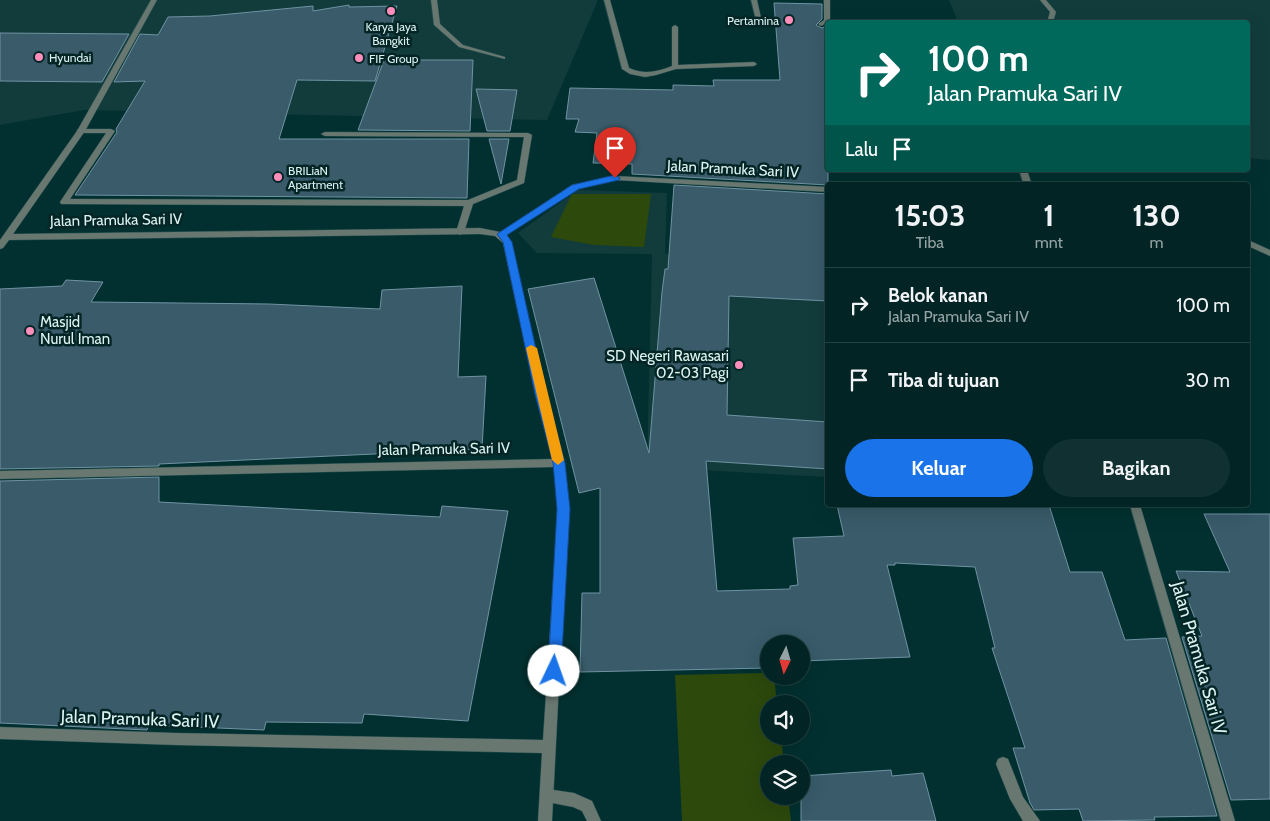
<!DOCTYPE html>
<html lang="id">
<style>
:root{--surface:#022424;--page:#103031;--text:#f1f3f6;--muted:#96a4a6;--line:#234141;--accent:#1a73e8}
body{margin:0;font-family:Cabin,sans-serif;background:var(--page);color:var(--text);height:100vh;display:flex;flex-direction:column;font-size:19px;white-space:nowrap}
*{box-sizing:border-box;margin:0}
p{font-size:16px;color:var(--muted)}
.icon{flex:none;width:28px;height:28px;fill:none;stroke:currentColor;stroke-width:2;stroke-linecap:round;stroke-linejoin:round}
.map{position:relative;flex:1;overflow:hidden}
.details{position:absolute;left:825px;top:182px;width:425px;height:325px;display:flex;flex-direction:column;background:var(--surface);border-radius:5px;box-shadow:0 5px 20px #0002,0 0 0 1px var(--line)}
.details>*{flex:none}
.guide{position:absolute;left:825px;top:20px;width:425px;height:152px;border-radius:5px;box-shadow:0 5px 20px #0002,0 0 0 1px var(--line);background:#00695c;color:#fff;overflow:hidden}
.needle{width:32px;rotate:185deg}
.buttons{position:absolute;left:760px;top:635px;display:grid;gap:10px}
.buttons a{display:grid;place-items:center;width:50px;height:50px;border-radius:50%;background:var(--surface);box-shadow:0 5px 20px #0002,0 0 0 1px var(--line);font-size:25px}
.pin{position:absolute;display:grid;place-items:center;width:42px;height:42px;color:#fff;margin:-51px -21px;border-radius:50% 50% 50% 0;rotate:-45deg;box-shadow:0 0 5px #0007}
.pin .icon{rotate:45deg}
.me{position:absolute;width:55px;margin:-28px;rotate:3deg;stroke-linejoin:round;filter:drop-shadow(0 0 4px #0008)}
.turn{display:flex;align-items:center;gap:18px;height:105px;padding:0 20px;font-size:22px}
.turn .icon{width:65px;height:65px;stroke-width:2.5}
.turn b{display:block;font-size:35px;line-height:42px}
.then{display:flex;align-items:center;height:48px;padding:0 20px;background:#0003;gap:10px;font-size:19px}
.eta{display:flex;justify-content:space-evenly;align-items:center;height:85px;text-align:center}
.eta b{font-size:30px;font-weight:800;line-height:35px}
.action{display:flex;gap:10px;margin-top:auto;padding:10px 20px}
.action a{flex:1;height:58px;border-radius:30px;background:var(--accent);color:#fff;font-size:20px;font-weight:800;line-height:58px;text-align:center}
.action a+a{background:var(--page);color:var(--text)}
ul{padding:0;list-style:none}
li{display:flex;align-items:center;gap:15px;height:75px;padding:0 20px;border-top:1px solid var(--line)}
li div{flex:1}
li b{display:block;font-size:19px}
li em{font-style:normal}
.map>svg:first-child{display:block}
.built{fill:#123c3c}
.green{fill:#2d490c}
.building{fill:#395b6a;stroke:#7093a3}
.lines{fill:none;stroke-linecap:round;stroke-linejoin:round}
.service-casing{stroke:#254f4f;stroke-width:1}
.minor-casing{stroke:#254f4f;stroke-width:1}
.service{fill:#687770;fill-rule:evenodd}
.minor{fill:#687770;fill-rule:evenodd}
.route{fill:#1a73e8;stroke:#114b97}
.slow{fill:#f59e0b}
.poi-dot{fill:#ff8eba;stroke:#042525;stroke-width:2}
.labels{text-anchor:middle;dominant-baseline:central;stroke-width:5;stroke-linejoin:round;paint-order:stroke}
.far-poi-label{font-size:12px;fill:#dcf2f1;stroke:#042525;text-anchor:start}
.street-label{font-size:15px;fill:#dcf2f1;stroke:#042525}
.poi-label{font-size:15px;fill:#dcf2f1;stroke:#042525;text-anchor:start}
.near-street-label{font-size:18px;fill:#dcf2f1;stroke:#042525}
</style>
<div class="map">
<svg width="1270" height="821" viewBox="0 0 1270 821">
<rect width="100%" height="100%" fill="#023030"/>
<g class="built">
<path d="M0,0h598l-51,120 -463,-10 -84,15z"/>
<path d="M949,0h321v160l-22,-2v-136h-290z"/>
<path d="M578,190l89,3 -2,61 162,9v214l-180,-10 5,-213 -115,-1 -19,-20z"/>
</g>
<g class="green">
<path d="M572,194h79l-7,53 -50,-2 -43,-8z"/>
<path d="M769,673v3h5l3,28h-8v32h12l3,28h-15v32h19l3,25h-109l-7,-146z"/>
</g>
<g class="building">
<path d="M774,3l48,1v15l-6,6 6,3 6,-3v160l-196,-11v-10l-39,-1 4,-30 -22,-1 4,-13h-13l4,-31 103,2v-5l41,1 -1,-6h67z"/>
<path d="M349,5v2l48,-1 -22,75 -78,-1 -18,59h190l-2,59 -392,-3 42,-63 -1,-3 29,-48 -31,1 26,-48 18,1 10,-18 42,-1 103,-10v5z"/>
<path d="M0,33l129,1 -27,48 -102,-1z"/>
<path d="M384,60h89l-3,71 -112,-1z"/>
<path d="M476,89l41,1 -7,41h-23z"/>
<path d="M489,139h20l-8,45z"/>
<path d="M674,185l154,9v107l-99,-5 -2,119 101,7v47l-122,-8 11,130 73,-2v-3l8,-1 -5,-47 51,-2 -7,-31h212l21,67h32l23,68 41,-2 51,178 -63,1 1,3 -72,1 -4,-12 -45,1 -4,-7 -17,-55h12l-33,-100h3l-20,-81 -80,-4v2h-8l23,92 -109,4v-17h-32v24l-189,4 2,-79h18v-105l-21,5 -51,-204 66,-11 55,175 13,-161 3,-23h3z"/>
<path d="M66,280l37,2 -12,20 178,2 111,5 2,-19 80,-4 -4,91 28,-1 -4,73 -323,15v2l-159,3v-180l62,-3z"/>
<path d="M159,477v25l281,15 2,-11 66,5 -40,210 -104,-7 -2,9 -96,-1 -2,8 -115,-5 -2,5 -147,-7v-242z"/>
<path d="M1204,514h66v285l-39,1 -49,-163 20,-1 -26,-65 54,1z"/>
<path d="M891,770l1,6 31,-3 13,48h-135v-45z"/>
</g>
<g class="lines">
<defs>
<g id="service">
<path d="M431,0h6l3,24 23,21 42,12v2l-46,-12 -25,-22z"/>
<path d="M604,0h6l19,68c15,7 28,4 43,-2v-39l3,-2 3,2v38l76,-3 3,2 -3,2 -78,3 -20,6 -11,2 -15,-3 -8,-5z"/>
<path d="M751,0h6l4,18 8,6v2h-4l-9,-6z"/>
<path d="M824,0h6v21l-9,5 -3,-2 6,-4z"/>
<path d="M78,129h33l4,2 -45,68 398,1 49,-20 7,-43 -199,-1 -4,-2 4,-2 203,1 4,2 -8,48 -51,21 -9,28 -4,3 -4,-3 8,-26 -403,-2 -1,-2 46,-69h-25l-4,-2z"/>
<path d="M547,789l27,4 18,8 9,20h-14l-5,-10 -9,-4 -31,-6 -2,-5 2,-5z"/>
</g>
<g id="minor">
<path d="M151,0h6l-72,131 -72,103 467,-6 20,4 72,-47 43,-9 213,11v5l-213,-12 -37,9 -72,46 5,7 35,153 18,68 4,46 -16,312h-14l4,-68 -366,-8 -176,-6v-12l176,6 367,7 15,-231 -4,-42 -554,12v-8l553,-12 -17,-64 -33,-152 -8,-7 -15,-2 -471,6 -6,8 -3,1v-9l77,-109z"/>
<path d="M1040,0h6l10,12 -3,10h-6l3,-10z"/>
<path d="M1019,170h8l5,15h-8z"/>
<path d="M1248,240l22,10v6l-22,-10z"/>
<path d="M1130,505h10l95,316h-14z"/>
<path d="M1003,757l5,2 15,38 17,24h-17l-13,-22 -14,-35 2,-5z"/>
</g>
</defs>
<use href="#service" class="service-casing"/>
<use href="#minor" class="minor-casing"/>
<use href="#service" class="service"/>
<use href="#minor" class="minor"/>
</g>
<path class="route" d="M615,175l5,3 -1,2 -40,9 -72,46 5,7 34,152 19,69 5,46 -9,162 -2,5 -5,1 -4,-1 -2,-5 9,-162 -4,-46 -18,-69 -32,-152 -6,-8 75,-49z"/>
<path class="slow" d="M531,345l6,3 27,112 -6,5 -6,-5 -26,-112z"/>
<g class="poi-dot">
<circle cx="391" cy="11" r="5"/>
<circle cx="789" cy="20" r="5"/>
<circle cx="39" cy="57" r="5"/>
<circle cx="359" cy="58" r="5"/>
<circle cx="278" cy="177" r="5"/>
<circle cx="30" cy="331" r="5"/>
<circle cx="739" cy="365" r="5"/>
</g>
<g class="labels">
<g class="far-poi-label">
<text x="779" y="20" text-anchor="end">Pertamina</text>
<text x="391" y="26" text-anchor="middle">Karya Jaya<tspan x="391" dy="14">Bangkit</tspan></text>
<text x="49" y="57">Hyundai</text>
<text x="369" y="58">FIF Group</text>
<text x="288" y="170">BRILiaN<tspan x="288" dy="14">Apartment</tspan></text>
</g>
<g class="street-label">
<text transform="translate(733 169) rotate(3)">Jalan Pramuka Sari IV</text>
<text transform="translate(116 220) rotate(-1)">Jalan Pramuka Sari IV</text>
<text transform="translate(444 449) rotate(-1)">Jalan Pramuka Sari IV</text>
</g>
<g class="poi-label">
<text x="40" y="322">Masjid<tspan x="40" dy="17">Nurul Iman</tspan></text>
<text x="729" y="356" text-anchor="end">SD Negeri Rawasari<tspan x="729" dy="17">02-03 Pagi</tspan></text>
</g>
<g class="near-street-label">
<text transform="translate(1199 658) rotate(74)">Jalan Pramuka Sari IV</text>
<text transform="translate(140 719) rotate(2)">Jalan Pramuka Sari IV</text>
</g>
</g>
</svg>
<div class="buttons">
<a><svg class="needle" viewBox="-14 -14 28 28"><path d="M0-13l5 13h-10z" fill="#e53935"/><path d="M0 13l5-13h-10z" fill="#96a4a6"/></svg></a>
<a><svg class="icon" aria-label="sound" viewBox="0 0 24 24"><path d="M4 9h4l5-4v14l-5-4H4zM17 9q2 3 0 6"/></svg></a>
<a><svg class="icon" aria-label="layers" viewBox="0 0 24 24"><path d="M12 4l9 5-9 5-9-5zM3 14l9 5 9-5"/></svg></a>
</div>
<div class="pin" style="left:615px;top:178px;background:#d93025"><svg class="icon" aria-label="arrive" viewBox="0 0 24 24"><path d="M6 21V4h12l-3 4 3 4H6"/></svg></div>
<svg class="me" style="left:554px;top:671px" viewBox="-20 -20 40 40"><circle r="19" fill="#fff"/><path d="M0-13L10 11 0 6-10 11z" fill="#1a73e8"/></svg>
<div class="guide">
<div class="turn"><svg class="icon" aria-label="right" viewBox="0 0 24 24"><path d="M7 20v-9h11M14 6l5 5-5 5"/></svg><div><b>100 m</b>Jalan Pramuka Sari IV</div></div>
<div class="then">Lalu<svg class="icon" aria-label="arrive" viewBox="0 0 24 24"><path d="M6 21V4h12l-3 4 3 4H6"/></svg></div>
</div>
<section class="details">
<div class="eta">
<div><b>15:03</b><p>Tiba</p></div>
<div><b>1</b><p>mnt</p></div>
<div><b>130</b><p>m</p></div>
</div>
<ul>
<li><svg class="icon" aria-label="right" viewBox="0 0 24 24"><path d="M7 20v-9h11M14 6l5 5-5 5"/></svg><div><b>Belok kanan</b><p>Jalan Pramuka Sari IV</p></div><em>100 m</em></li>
<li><svg class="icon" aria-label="arrive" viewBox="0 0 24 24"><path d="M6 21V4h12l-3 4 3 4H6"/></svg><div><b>Tiba di tujuan</b></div><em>30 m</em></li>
</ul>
<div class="action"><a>Keluar</a><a>Bagikan</a></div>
</section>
</div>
